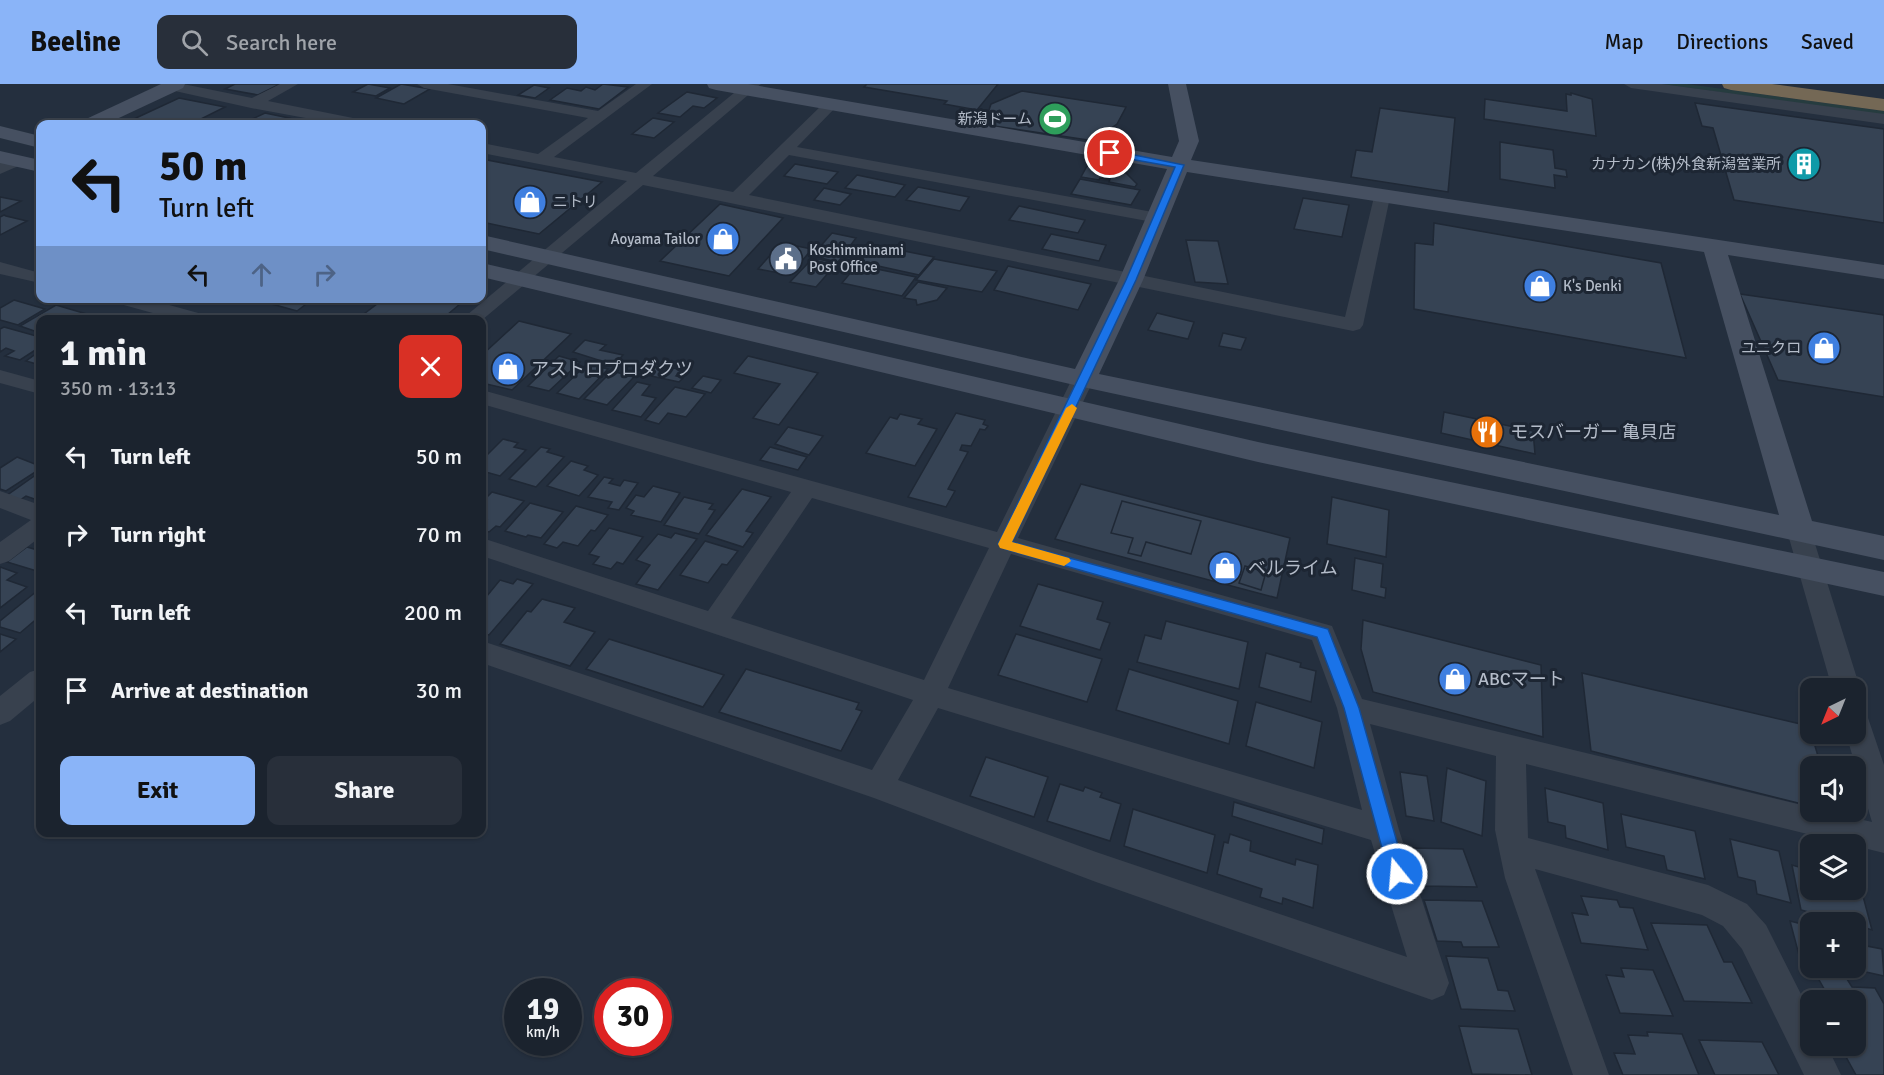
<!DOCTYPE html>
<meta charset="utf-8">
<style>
:root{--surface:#1b232e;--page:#282f3a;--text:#f1f3f6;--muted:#a0a4aa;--line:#39404a;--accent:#8ab4f8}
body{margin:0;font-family:Signika,"Noto Sans JP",sans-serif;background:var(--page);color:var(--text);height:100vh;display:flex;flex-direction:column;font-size:22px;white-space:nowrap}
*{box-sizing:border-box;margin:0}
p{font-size:20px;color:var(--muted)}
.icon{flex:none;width:33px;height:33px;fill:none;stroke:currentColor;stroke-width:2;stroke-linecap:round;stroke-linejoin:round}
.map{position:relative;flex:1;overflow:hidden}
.sheet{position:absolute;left:36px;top:231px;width:450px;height:522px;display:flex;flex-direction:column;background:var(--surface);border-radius:12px;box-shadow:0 2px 4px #0004,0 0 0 2px var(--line)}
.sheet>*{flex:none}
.hud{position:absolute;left:36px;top:36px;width:450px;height:183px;border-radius:12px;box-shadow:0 2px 4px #0004,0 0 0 2px var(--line);background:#8ab4f8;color:#111;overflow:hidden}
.needle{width:39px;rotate:223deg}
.buttons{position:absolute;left:1800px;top:594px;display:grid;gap:12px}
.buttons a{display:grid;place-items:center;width:66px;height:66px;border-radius:12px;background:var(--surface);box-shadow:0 2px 4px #0004,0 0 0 2px var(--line);font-size:30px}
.speed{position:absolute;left:504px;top:894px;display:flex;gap:12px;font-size:30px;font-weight:700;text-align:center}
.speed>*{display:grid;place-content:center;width:78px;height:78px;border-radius:50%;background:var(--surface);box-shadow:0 2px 4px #0004,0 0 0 2px var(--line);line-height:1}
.speed small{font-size:15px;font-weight:400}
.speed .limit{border:9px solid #d22;background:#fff;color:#111}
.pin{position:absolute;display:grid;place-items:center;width:51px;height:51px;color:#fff;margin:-26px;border:3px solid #fff;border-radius:50%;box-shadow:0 2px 6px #0007}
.me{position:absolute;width:66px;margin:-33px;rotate:343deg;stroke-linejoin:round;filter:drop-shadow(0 0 4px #0008)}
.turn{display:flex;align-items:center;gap:21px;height:126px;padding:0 24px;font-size:27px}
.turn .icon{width:78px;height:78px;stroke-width:2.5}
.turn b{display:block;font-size:42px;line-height:51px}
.lanes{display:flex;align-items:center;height:57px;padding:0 24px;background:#0003;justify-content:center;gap:30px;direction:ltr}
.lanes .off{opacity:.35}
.round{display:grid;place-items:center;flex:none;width:63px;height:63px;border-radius:12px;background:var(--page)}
.overview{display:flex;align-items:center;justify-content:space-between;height:102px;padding:0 24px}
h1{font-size:36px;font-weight:700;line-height:45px}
.primary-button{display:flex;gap:12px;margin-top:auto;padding:12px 24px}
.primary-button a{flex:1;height:69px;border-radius:12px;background:var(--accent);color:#111;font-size:24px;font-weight:700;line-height:69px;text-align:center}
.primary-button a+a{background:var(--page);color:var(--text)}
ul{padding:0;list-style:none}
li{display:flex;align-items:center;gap:18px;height:78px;padding:0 24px}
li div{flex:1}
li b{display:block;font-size:22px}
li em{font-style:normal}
header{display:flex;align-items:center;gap:36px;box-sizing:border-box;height:84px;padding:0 30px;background:var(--accent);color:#111}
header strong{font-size:28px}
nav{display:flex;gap:33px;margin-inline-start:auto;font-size:21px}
.search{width:420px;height:54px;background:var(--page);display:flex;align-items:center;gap:15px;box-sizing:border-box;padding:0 21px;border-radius:12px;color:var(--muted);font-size:22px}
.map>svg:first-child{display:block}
.green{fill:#263c3f}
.building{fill:#364354;stroke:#1f2835;stroke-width:1.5}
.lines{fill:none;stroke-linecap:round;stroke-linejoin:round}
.street{fill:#38414e;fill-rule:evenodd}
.secondary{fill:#465061;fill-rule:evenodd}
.highway{fill:#746855;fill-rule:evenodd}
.route{fill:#1a73e8;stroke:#114b97;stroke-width:1.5}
.slow{fill:#f59e0b}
.labels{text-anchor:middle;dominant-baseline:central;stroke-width:6;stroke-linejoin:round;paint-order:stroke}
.far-poi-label{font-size:15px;fill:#b4bcc9;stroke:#1d2633;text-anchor:end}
.poi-label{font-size:18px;fill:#b4bcc9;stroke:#1d2633;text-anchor:start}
</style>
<header>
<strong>Beeline</strong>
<div class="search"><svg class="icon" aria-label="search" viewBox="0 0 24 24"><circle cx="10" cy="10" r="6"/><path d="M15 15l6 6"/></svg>Search here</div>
<nav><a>Map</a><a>Directions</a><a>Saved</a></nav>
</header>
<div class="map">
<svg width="1884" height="991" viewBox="0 0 1884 991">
<rect width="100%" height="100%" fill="#242f3e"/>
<path class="green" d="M1662,0h25l197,27v4z"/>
<g class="building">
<path d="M235,0h45l-22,11 -33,-6z"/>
<path d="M368,0l22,4 -14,8 -23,-4z"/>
<path d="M401,0l29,5 -26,15 -28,-6z"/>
<path d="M603,0l25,3 -29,22 -49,-9 17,-12 14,3 5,-4 9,3z"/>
<path d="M867,0h131l-21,26 -33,-6 3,-3 -83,-14z"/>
<path d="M534,1l15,3 -14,10 -17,-3z"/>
<path d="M1022,7l104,16 -9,17 -13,9 -16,7 -94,-14 -6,-13 3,-9z"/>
<path d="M687,8l30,6 -13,10 -11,-2 -13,11 -22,-4z"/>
<path d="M1571,9l21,6 4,37 -112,-17 1,-20 82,12 -1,-17 5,1z"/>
<path d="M179,14l46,9 -34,17h-68z"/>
<path d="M1695,19l189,26v94l-150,-23 -21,-72 -11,-2z"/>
<path d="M1380,24l75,10 -7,74 -97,-15 5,-27 16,2z"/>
<path d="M265,29l24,5 -13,6h-34z"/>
<path d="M653,34l21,4 -20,16 -22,-4z"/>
<path d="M1500,58l53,8 2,18 11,2 1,7 -13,-2 1,13 -55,-9z"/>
<path d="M482,75l120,23 -63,52 -57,-12z"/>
<path d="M795,80l43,8 -11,12 -43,-8z"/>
<path d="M1087,82l39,7 11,11 -2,3 -26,-5 1,-3 -10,-1 -1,2 -18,-3z"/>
<path d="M857,91l48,10 -10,12 -50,-9z"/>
<path d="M1080,95l60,11 -9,15 -60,-11z"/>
<path d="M918,103l51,10 -9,14 -54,-11z"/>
<path d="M824,104l27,6 -11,11 -26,-5z"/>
<path d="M0,113l21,4 -21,11z"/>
<path d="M1303,114l46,7 -7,32 -48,-8z"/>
<path d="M720,120l63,14 -54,58 -69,-15z"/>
<path d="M1019,122l66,14 -7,13 -69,-13z"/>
<path d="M4,131l2,1 21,5 -27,14v-18z"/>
<path d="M1434,139l227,40 25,95 -272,-49 1,-66 18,2z"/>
<path d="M832,149l24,5 -18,24 -26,-6z"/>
<path d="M1051,150l55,11 -7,16 -57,-12z"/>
<path d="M1186,156l32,1 10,43 -33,-2z"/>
<path d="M781,159l31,6 -22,26 -32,-6z"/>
<path d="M874,161l60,12 -15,18 -59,-13z"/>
<path d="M813,174l24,5 -21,24 -26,-5z"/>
<path d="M934,175l63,12 -15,21 -66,-12z"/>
<path d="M857,181l59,12 -14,19 -60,-13z"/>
<path d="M1008,182l83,18 -13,26 -84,-20z"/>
<path d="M918,198l29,6 -10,12 -20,5 -1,-5 -12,-2z"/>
<path d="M1740,210l144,21v82l-106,-17z"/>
<path d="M250,214h64l-17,13z"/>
<path d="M385,214h48l27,6 -19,16h-85z"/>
<path d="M14,216l31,9 -27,16 -18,-5v-12z"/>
<path d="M56,221l51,15h-67v13l-20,-7z"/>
<path d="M1157,229l37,9 -6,17 -40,-9z"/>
<path d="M519,237l52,13 -59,56 -30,-7v-28z"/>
<path d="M4,243l36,10v10l-20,13 -15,-4 9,-5 -8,-3 -6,4v-23z"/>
<path d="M1223,249l23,5 -5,12 -22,-4z"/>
<path d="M585,256l21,5 -6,5 23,5 -9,10 -41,-13z"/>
<path d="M40,267v14l-14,-4z"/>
<path d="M559,272l21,6 -31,29 -21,-5z"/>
<path d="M748,272l70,17 -39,52 -26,-7 27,-34 -46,-11z"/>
<path d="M651,279l31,7 -6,6 7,2 -4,4 -37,-8z"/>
<path d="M587,280l21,5 -29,30 -22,-6z"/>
<path d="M612,287l22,6 -27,28 -23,-6z"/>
<path d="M703,292l18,4 -10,13 -19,-5z"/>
<path d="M637,298l13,3 -8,10 14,3 -15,19 -29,-7z"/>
<path d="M675,303l30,7 -19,23 -18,-4 -9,11 -14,-4z"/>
<path d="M1444,328l89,19 2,23 -94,-21z"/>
<path d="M956,329l29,7 -2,4 5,2 -3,4 -5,-1 -9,17 -9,-1 -2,5 8,2 -20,37 7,2 -9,16 -38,-10z"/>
<path d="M900,330l22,5 -4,5 19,5 -22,37 -49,-13 24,-36 7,2z"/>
<path d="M788,343l35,9 -14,19 -34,-11z"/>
<path d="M503,355l15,4 -4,4 12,3 -26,26 -18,-5v-11z"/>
<path d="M541,363l9,2 -3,3 17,5 -28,30 -27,-8z"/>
<path d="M770,363l37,10 -9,13 -38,-10z"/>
<path d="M17,373l23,9v3l-34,22 -6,-2v-21z"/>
<path d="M571,377l17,5 -4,4 14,5 -19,21 -32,-10z"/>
<path d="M40,388v29l-14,-5 -6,4 -14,-4z"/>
<path d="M604,393l9,2 -4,4 11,3 4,-6 14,3 -19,27 -11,-2 4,-6 -24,-5z"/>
<path d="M1081,400l209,54 -13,60 -222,-59z"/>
<path d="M653,402l27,7 -19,29 -30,-7 3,-4 -8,-3 10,-13 8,2z"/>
<path d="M742,405l29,8 -25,34 7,2 -10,14 -37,-12z"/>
<path d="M492,408l32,9 -24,26 -4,-1 -7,6 -7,-2v-5l5,-5 -5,-2v-16z"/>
<path d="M684,413l29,7 -4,5 6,1 -16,24 -35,-9z"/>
<path d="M1332,413l57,13 -3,47 -59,-13z"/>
<path d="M1122,417l79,20 -10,33 -45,-12 -5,14 -13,-3 5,-15 -22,-5z"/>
<path d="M530,419l33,9 -22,26 -13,-3 -2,2 -21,-6z"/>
<path d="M576,422l32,9 -13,16 -4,-1 -13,16 -15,-4 -6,6 -13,-4z"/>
<path d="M609,444l34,9 -20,27 -6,-2 -6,7 -18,-5 6,-7 -10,-3z"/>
<path d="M675,449l22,6 -39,51 -22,-6 14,-19 -14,-5 22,-26 13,4z"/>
<path d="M705,457l33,10 -11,14 -5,-1 -14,19 -28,-8z"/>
<path d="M27,463l10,3 3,-3v25l-33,-10z"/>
<path d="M1355,474l28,6 -2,23 5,1 -1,10 -33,-8z"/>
<path d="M1245,482l21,6 -5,18 -22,-7z"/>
<path d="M0,483l17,6 -10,7 20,7 -27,21z"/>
<path d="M517,495l16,5 -44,51 -7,-2v-31l18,-22 13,4z"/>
<path d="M1038,500l65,18 -6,17 13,4 -10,27 -80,-24z"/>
<path d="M37,507l3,1v24l-20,17 -20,-6v-6z"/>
<path d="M542,515l33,9 -11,14 31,10 -25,34 -70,-22 27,-33 4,1z"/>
<path d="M1363,536l178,45 2,72 -170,-45 -12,-43z"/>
<path d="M1166,537l82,21 -9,47 -102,-27 8,-27 16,4z"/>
<path d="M0,550l16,5 -16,13z"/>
<path d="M1016,550l86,25 -15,43 -89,-27z"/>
<path d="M609,555l115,36 -21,32 -117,-38z"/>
<path d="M1266,569l35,10 -1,4 16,4 -5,31 -52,-15z"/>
<path d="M746,585l113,34 -3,6 6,2 -21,40 -122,-39z"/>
<path d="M1129,585l109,32 -9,43 -113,-34z"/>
<path d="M1582,589l227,53 12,40h-11v40l-219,-55z"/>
<path d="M1256,618l66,20 -8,46 -68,-22z"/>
<path d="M986,673l62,20 -14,40 -64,-21z"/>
<path d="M1447,684l39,13 -4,55 -41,-14z"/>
<path d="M1400,688l27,4 7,45 -28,-5z"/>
<path d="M1060,700l23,7 2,-4 17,6 -2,4 21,7 -11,37 -63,-20z"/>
<path d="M1545,704l58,15 5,47 -42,-12 -1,-12 -17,-4z"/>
<path d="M1234,718l90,27 -2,15 -90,-28z"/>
<path d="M1133,725l82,26 -8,38 -83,-27z"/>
<path d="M1621,730l74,17 10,48 -38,-9 -3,-14 -38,-9z"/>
<path d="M1230,750l21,7 -1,10 45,14 1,-6 22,6 -5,43 -30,-10 -1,6 -22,-7 2,-8 -45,-15 7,-32 4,1z"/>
<path d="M1730,755l49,12 12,52 -34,-9 -2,-13 -17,-4z"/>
<path d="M1412,764l51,1 14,38 -52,-1z"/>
<path d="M1806,776l4,1v29h46v-9h3l13,49 -16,-5v-3h-10l-45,-12 -9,-45 17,5z"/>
<path d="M1581,812l36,4 3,7 13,1 15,42 -67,-7 -9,-30 16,2z"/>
<path d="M1424,816l58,1 17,46h-36l-2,-5 -24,-1z"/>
<path d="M1790,837l20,5v32l-11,-3z"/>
<path d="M1651,839l56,2 17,37h8l20,41 -68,-2z"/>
<path d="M1856,860l26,5 2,27 -36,-8h8z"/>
<path d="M1446,872l42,2 10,32 10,1 7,20 -54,-2z"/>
<path d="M1621,884l32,2 20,46 -53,-3 -14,-38 18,2z"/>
<path d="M1818,894l29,1 5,8 23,1 9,16v71h-28l-16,-29h16v-46h-40l-4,-6h15z"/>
<path d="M1459,942l59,3 14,46 -60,-1z"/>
<path d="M1647,948l35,2 17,41h-76l-9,-22 21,1 -7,-19 20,1z"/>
<path d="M1699,956l63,2 17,33h-64z"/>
</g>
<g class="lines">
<g class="street">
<path d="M165,0h18l69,14 28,-14h18l-30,17 90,18 8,5h-28l-87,-16 -85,-19z"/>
<path d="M417,0h31l150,27 38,-27h16l-98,73 82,16 109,-89h16l-108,92 80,16 93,-91h10l2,3 -2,3 -39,40 361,66 6,1 3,4 -3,4 -6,1 -369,-68 -40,40 596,122 29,-120 2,-4h12l2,4 -27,128 -3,4 -7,2 -710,-146 -161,135h-21l166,-139 -145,-28v-10l56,11 50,-36 -164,-30z"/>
<path d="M1624,0h38l222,30v10l-253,-36z"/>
<path d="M17,72l8,5 -2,3 -23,10v-11z"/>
<path d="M0,178l40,11v10l-40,-9z"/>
<path d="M111,214h33l65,18 2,4h-33l-65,-18z"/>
<path d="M0,286l40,11v13l-40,-11z"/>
<path d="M1083,289l7,1 4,5 -76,159 314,88 30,73 448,108v5h19l43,10 -26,-88h10v-26l10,4 18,53v88l-358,-89 2,74 180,47 39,19 19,21 44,87v34h17l14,29h-37l-62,-126 -19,-23 -21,-11 -167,-46 74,206h-36l-68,-197 -10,-48 1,-74 -126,-32 29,106 50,153 -5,12 -12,5 -336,-118 -222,-84 -392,-135v-22l390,129 41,-70 -431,-144v-18l226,73 83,-119 -309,-88v-14l515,142 75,-153 4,-5zM812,414l177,50 -65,132 -193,-62zM1011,470l301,86 25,68 25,102 -414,-122zM938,624l433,132 36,117 -311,-105 -198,-72z"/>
<path d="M0,407l40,14v32l-31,24 -9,3v-22l31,-22 -31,-12z"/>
<path d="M1799,438l9,3 3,6 49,157 -4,8v-8h-24l-45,-157 3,-6z"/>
<path d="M40,585v27l-30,25 -10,4v-29l30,-24z"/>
</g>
<g class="secondary">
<path d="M161,0h24l-2,4 -77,36h-25l3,-4z"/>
<path d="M707,0h41l424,73 7,-16 -11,-57h18l13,57 -8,19 693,105v14l-156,-24 84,266 72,15v24l-801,-173 -601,-138v-14l593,134 44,-89 48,-111 -451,-79 -7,-2zM1187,88l517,80 75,263 -680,-141 44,-94z"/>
<path d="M0,42l40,10v12l-40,-10z"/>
<path d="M0,67l40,9v12l-40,-9z"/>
<path d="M482,179l776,179 626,130v24l-626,-134 -776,-185z"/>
</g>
<path class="highway" d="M1722,0h50l112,15v12l-153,-21 -7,-2z"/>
</g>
<path class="route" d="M1110,66l74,15 -48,115 -124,262 316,87 31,79 47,166 -3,5 -6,3 -6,-3 -2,-5 -45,-166 -27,-71 -312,-88 -7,-5 128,-264 49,-113 -68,-12 -1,-2z"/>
<path class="slow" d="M1072,320l5,4 -65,134 57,16 2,3 -7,5 -64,-18 -2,-4 68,-136z"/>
<defs>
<symbol id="stadium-disc" viewBox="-11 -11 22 22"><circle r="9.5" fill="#2e9e5b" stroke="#1d2633"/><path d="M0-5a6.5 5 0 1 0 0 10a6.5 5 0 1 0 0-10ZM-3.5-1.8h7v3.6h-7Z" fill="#fff"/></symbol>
<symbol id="building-disc" viewBox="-11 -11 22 22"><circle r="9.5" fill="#0f9aa8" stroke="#1d2633"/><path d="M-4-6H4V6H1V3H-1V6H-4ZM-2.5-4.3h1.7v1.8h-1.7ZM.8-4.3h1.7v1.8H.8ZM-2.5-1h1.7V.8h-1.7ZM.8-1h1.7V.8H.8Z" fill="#fff"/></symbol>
<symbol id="shop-disc" viewBox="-11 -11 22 22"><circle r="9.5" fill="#3f7fe0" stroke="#1d2633"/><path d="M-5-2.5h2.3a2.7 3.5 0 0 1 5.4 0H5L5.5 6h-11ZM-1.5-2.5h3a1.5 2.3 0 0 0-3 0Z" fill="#fff"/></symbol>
<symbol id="civic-disc" viewBox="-11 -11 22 22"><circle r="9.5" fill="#5c6f8a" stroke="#1d2633"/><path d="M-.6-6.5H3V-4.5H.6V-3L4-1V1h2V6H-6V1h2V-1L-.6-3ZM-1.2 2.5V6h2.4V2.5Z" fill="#fff"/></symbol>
<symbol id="restaurant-disc" viewBox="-11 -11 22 22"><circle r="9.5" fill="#e8710a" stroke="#1d2633"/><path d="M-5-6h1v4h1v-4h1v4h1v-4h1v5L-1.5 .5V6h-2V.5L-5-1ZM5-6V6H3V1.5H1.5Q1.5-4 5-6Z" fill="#fff"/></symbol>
</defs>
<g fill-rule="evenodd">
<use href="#stadium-disc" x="1036" y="16" width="38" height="38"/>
<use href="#building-disc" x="1785" y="61" width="38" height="38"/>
<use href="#shop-disc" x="511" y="99" width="38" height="38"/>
<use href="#shop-disc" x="704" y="136" width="38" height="38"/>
<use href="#civic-disc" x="767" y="156" width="38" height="38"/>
<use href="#shop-disc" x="1521" y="183" width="38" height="38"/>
<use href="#shop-disc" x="1805" y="245" width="38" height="38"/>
<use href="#shop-disc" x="489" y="266" width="38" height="38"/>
<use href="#restaurant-disc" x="1468" y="329" width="38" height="38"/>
<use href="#shop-disc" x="1206" y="465" width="38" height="38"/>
<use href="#shop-disc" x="1436" y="576" width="38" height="38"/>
</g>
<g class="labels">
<g class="far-poi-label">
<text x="1032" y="35">新潟ドーム</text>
<text x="1781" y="80">カナカン(株)外食新潟営業所</text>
<text x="553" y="118" text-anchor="start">ニトリ</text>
<text x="700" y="155">Aoyama Tailor</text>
<text x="809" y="166" text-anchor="start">Koshimminami<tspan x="809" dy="17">Post Office</tspan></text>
<text x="1563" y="202" text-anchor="start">K's Denki</text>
<text x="1801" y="264">ユニクロ</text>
</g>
<g class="poi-label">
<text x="531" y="285">アストロプロダクツ</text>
<text x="1510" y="348">モスバーガー 亀貝店</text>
<text x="1248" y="484">ベルライム</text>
<text x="1478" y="595">ABCマート</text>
</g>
</g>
</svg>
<div class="buttons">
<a><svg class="needle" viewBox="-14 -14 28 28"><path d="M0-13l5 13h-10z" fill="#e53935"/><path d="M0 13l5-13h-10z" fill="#a0a4aa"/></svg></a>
<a><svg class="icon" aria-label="sound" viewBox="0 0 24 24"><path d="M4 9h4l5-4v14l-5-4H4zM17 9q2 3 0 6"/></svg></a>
<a><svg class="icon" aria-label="layers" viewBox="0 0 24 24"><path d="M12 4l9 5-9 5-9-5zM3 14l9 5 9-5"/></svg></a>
<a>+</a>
<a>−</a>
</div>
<div class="speed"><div>19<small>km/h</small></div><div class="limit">30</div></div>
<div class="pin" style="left:1110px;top:69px;background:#d93025"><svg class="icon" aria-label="arrive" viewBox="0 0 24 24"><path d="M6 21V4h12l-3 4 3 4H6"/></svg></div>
<svg class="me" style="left:1397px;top:790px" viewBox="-20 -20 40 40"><circle r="17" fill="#1a73e8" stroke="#fff" stroke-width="3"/><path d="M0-11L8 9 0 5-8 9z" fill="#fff"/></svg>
<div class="hud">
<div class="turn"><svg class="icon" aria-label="left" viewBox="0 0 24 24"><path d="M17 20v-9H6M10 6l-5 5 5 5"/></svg><div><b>50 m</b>Turn left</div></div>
<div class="lanes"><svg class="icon" aria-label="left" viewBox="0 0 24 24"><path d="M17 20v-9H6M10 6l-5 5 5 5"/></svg><svg class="icon off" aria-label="ahead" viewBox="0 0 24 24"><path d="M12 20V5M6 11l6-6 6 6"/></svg><svg class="icon off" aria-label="right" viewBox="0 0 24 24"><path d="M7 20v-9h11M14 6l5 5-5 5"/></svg></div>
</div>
<section class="sheet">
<div class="overview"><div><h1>1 min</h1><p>350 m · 13:13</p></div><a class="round" style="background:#d93025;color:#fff"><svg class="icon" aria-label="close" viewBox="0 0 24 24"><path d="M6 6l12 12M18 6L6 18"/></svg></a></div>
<ul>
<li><svg class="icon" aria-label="left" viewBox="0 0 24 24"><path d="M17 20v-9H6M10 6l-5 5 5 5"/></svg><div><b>Turn left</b></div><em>50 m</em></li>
<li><svg class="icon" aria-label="right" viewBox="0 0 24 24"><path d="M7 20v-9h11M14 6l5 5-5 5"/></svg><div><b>Turn right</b></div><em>70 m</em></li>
<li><svg class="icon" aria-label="left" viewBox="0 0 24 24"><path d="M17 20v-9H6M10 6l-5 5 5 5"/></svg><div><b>Turn left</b></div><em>200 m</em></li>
<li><svg class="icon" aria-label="arrive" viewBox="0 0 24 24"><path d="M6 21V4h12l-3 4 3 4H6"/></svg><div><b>Arrive at destination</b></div><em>30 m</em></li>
</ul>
<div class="primary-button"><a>Exit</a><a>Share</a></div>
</section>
</div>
